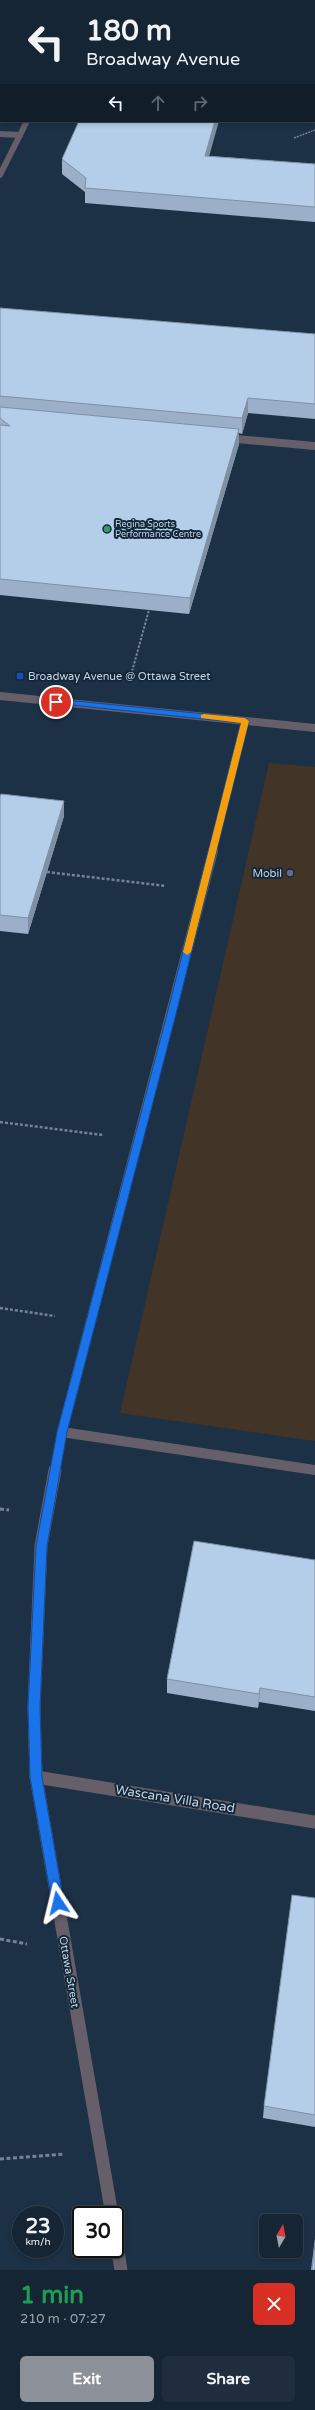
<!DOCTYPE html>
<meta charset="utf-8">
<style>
:root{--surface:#162534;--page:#1f2d3c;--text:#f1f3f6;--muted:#9ea5ac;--line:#35424f;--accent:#8c9099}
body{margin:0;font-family:"Varela Round",sans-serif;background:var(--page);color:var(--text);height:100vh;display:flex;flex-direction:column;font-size:15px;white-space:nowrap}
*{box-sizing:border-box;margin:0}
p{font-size:13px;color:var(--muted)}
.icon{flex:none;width:22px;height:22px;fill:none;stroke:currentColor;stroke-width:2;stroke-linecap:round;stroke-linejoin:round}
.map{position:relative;height:2270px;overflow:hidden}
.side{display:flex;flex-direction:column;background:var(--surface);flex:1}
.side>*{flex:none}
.hud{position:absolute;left:0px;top:0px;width:315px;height:122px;box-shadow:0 2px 6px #0003,0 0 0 1px var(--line);background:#162534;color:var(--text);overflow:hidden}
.needle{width:26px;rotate:10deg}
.buttons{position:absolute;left:259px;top:2214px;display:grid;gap:8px}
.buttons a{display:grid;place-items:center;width:44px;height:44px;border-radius:6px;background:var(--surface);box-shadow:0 2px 6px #0003,0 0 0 1px var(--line);font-size:20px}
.speed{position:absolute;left:12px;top:2206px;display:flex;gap:8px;font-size:20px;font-weight:700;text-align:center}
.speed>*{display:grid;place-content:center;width:52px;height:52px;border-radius:50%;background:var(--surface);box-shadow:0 2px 6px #0003,0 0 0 1px var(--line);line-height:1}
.speed small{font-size:10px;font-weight:400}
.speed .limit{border:2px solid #111;border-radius:6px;background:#fff;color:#111}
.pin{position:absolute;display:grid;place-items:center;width:34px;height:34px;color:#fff;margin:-17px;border:2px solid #fff;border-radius:50%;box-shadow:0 1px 4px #0007}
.me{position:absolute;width:44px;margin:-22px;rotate:350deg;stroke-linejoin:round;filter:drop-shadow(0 0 3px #0008)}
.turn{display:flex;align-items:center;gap:14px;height:84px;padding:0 20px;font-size:18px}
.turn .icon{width:52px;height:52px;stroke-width:2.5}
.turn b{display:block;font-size:28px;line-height:34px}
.lanes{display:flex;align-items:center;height:38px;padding:0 20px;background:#0003;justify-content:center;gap:20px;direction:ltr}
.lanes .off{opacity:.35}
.round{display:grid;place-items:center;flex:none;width:42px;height:42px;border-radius:6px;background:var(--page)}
.summary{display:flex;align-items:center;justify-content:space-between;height:68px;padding:0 20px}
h1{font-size:24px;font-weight:700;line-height:30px;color:#1e9e55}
.cta{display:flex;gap:8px;margin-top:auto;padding:8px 20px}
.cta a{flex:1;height:46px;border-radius:6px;background:var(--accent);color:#fff;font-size:16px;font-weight:700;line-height:46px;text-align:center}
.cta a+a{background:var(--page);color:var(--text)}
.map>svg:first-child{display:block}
.commercial{fill:#433428}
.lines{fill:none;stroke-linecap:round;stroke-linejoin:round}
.path-far3{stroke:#748495;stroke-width:1.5;stroke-dasharray:2 1;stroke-linecap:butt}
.path-far2{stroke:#748495;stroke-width:2;stroke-dasharray:2.5 1.5;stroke-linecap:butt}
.path-far1{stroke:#748495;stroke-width:2.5;stroke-dasharray:3 2;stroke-linecap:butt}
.path{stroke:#748495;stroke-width:3;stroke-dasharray:4 2.5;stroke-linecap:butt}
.minor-far3{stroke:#665f6a;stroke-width:6}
.minor-far2{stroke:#665f6a;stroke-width:8}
.minor-far1{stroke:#665f6a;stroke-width:10}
.minor{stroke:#665f6a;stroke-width:13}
.wall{fill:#9bb0c8}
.shaded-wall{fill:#7e90a2}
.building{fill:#b4cde8;stroke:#7e90a2}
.route{fill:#1a73e8;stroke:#114b97}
.slow{fill:#f59e0b}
.leisure-dot{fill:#2e9e5b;stroke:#13273b;stroke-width:1.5}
.transit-dot{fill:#1a4fb4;stroke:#13273b;stroke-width:1.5}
.service-dot{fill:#5c6f8a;stroke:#13273b;stroke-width:1.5}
.labels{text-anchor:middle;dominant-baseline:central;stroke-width:4;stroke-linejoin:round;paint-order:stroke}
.far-poi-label{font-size:9px;fill:#c6d3e0;stroke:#13273b;text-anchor:start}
.poi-label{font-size:11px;fill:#c6d3e0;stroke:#13273b;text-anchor:start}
.street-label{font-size:11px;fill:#c6d3e0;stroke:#13273b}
.near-street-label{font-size:13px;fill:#c6d3e0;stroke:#13273b}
</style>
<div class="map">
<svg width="315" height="2270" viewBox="0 0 315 2270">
<rect width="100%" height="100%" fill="#1d3146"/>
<path class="commercial" d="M269,763l46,4v674l-195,-28z"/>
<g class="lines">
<path class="path-far3" d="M294,138l21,-8"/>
<path class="path-far2" d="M131,675l18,-65"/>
<g class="path-far1">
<path d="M47,872l119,14"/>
<path d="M0,1122l103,13"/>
<path d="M0,1308l55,8"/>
</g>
<g class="path">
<path d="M0,1509l9,1"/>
<path d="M0,1939l27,5"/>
<path d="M0,2159l64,-5"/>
</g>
<g class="minor-far3">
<path d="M0,134l20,1"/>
<path d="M0,175l27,-54"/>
</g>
<g class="minor-far2">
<path d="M225,438l90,8"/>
<path d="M0,696l315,32"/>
<path d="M212,852l33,-131"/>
</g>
<g class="minor-far1">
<path d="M62,1432l253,38"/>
<path d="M55,1471l7,-39 151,-581"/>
</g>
<g class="minor">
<path d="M55,1470l-14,76 -7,161 2,70 76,438"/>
<path d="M36,1777l279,45"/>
<path d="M115,2234l6,36"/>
</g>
</g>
<g class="wall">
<path d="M81,0h156l2,1h-156z"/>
<path d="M209,156l106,8v58l-230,-19v-11l-23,-18v-15z"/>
<path d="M0,308l315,26v85l-67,-6 -6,21 -3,-1v11l-50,170 -189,-19z"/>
<path d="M0,796l64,5v15l-36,118 -28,-3z"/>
<path d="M315,1560v151l-56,-9 -1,6 -91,-15v-14z"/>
<path d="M315,1898v229l-52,-9 1,-12z"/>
<path d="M315,2238v32h-4z"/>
</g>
<g class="shaded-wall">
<rect x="32" y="0" width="8" height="1"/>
<path d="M1,56v14l-1,2v-14z"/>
<path d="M215,121h4l-14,50v-15z"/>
<path d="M248,398v15l-6,21v-16z"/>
<path d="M239,429v15l-50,170 1,-16z"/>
<path d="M64,801v15l-36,118v-16z"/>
<path d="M260,1688l-1,14 -1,6 1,-14z"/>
</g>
<g class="building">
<path d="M0,0h32v1h-31v55l-1,2z"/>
<path d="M105,0h132l2,1h-133z"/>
<path d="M79,121h136l-10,35 110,8v43l-230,-19 1,-10 -24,-19z"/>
<path d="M0,308l315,26v70l-67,-6 -6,20 -242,-22z"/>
<path d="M0,407l239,22 -49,169 -190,-19v-154l10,1 -10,-8z"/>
<path d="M1,794l63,7 -36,117 -28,-3v-119z"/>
<path d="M194,1541l121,19v137l-55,-9 -1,6 -92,-15z"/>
<path d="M292,1895l23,3v217l-51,-9z"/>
<path d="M315,2243v27h-3z"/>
</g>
<path class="route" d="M56,699l189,19 4,3 -73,293 -109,418 -20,114 -7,161 2,70 22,126 -2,4 -4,2 -5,-2 -1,-4 -22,-126 -2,-70 8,-161 21,-114 110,-418 74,-291 -188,-20v-3z"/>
<path class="slow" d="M204,714l41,4 4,3 -58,231 -4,3 -4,-3 58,-229 -40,-5v-3z"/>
<circle class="leisure-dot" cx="107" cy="529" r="4"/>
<rect class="transit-dot" x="16" y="672" width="8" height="8" rx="2"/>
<circle class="service-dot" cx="290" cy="873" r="4"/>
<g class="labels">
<g class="far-poi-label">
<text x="115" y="524">Regina Sports<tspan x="115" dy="10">Performance Centre</tspan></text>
</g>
<g class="poi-label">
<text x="28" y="676">Broadway Avenue @ Ottawa Street</text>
<text x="282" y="873" text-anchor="end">Mobil</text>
</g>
<g class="street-label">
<text transform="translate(69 1972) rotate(80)">Ottawa Street</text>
</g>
<g class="near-street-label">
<text transform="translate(175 1799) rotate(9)">Wascana Villa Road</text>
</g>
</g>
</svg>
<div class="buttons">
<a><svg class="needle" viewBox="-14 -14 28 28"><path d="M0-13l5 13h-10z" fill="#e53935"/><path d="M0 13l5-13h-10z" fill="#9ea5ac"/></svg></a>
</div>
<div class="speed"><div>23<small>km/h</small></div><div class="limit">30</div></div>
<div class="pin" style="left:56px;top:702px;background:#d93025"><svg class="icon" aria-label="arrive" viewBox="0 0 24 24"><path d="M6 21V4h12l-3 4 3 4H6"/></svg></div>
<svg class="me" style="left:58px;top:1903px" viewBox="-20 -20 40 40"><path d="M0-17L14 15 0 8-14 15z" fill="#1a73e8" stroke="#fff" stroke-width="4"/></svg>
<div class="hud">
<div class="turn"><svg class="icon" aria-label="left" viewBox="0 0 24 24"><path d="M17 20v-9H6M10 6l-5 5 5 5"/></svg><div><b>180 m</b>Broadway Avenue</div></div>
<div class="lanes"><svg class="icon" aria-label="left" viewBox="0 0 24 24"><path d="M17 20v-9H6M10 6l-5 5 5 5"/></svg><svg class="icon off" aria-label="ahead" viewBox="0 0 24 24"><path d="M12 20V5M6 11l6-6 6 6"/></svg><svg class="icon off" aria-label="right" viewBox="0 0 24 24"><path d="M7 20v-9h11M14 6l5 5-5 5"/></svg></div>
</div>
</div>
<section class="side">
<div class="summary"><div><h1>1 min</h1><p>210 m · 07:27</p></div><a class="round" style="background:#d93025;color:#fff"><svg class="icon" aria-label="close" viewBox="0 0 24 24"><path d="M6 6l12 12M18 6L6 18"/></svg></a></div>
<div class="cta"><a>Exit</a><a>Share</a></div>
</section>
